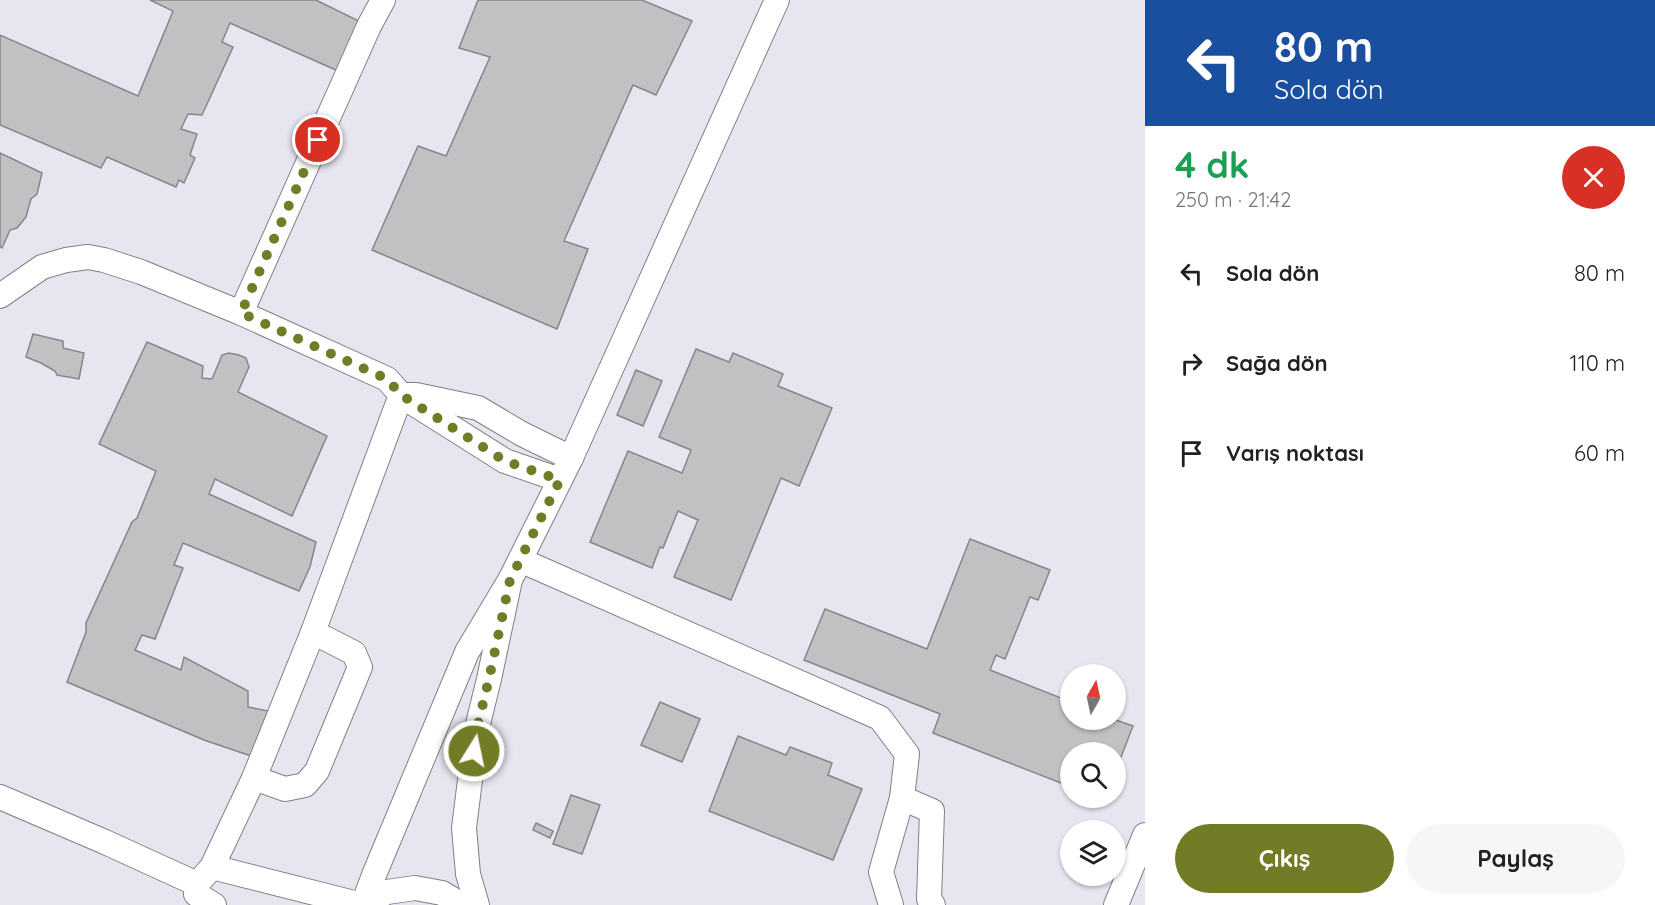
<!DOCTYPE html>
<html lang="tr">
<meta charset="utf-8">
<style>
:root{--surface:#fff;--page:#f6f6f6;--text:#202124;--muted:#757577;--accent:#727b26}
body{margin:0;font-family:Quicksand,sans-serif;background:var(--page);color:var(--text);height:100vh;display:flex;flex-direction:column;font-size:22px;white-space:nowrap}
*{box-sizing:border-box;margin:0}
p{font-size:20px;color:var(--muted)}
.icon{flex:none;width:33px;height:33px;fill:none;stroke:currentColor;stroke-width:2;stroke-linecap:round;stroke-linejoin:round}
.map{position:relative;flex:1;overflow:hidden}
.sheet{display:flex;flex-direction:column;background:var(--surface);width:510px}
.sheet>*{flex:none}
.banner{background:#1a4fa0;color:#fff;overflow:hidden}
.needle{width:39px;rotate:9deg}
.tools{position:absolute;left:1060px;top:664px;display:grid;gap:12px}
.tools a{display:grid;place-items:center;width:66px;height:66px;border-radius:50%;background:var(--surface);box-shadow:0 2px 4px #0004;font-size:30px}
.pin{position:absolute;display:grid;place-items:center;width:51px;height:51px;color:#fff;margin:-26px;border:3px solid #fff;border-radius:50%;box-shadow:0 2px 6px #0007}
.me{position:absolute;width:66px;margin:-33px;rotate:10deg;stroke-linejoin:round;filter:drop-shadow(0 0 4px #0008)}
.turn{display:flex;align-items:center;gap:21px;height:126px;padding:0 30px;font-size:27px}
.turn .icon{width:78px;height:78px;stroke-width:2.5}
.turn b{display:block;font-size:42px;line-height:51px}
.round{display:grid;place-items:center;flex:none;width:63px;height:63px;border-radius:32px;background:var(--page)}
.head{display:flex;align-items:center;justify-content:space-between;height:102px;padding:0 30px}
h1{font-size:36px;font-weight:800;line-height:45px;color:#1e9e55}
.cta{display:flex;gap:12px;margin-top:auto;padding:12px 30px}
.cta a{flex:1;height:69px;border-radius:36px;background:var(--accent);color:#fff;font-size:24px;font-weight:800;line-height:69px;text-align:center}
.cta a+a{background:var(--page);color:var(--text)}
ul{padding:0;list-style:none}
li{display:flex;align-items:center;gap:18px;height:90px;padding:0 30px}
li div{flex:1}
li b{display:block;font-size:22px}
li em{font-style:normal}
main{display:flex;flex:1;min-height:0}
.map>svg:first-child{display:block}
.built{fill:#e7e5f0;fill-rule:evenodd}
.building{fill:#c1c1c4;stroke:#868689;stroke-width:1.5}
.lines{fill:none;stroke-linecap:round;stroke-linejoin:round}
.minor-casing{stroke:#808083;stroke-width:26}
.minor{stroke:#fff;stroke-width:24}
.route{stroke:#727b26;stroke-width:10;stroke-dasharray:0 18}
</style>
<main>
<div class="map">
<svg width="1145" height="905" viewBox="0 0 1145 905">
<rect width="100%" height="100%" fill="#f4f3f7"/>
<path class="built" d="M0,0h1145v905h-1145zM1071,675h45v45h-45zM1071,753h45v45h-45zM1071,831h45v45h-45z"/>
<g class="building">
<path d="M150,0h166l53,26 -22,49 -117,-52 -8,19 11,5 -31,68 -14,-1 -7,15 16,5 -7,21 5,3 -11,25 -5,-3 -3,7 -69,-30 -6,11 -101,-43v-90l138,61 35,-85z"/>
<path d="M478,0h164l50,21 -36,74 -23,-10 -69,156 24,8 -31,80 -185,-79 46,-104 28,10 44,-99 -31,-9z"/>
<path d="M0,153l42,20 -5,21 -6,5 -5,18 -9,11 -7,2 -8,18 -2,-1z"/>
<path d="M33,334l30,7v7l21,5 -5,26 -22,-4 -2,-4 -14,-8 -15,-6z"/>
<path d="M147,342l56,24 -1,12 10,1 10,-24 7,-2 10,2 7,3 3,9 -11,25 89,44 -35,80 -77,-37 -6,15 107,48 -6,25 -11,24 -116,-48 -9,22 9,3 -28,71 -13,-4 -7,15 46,20 3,-13 64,34v16l20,4 -14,46 -50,-17 -137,-58 19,-50v-9l46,-101 5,-4 19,-47 -57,-27z"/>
<path d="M696,349l33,13 4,-9 50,21 -5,12 54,22 -33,78 -18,-8 -50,122 -57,-23 24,-57 -20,-9 -15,37 -3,-1 -8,21 -62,-26 38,-91 54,22 9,-23 -32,-13z"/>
<path d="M636,370l26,11 -19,45 -26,-11z"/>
<path d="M970,539l80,31 -12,30 -8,-3 -25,62 -9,-4 -6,15 81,32v18h45l17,6 -17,44v-17h-45v34l-138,-54 7,-19 -136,-54 21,-51 102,40z"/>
<path d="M660,702l40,17 -18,43 -41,-17z"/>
<path d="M738,736l48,19 4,-8 42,16 -4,12 34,14 -29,71 -124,-49z"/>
<path d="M571,795l29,10 -18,49 -29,-10z"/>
<path d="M536,823l17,8 -3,7 -17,-8z"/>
</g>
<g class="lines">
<defs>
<g id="minor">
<path d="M0,296l42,-29 24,-7 22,-3 16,3 37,12 100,41 146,66 14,16 -88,237 -59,146 -42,89 -15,17 -1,10 18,11"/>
<path d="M241,313l128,-287 14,-26"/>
<path d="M401,395h15l62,13 44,26 49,24"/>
<path d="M405,398l100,63 55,19"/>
<path d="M520,560l360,158 27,36 -5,44 -21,74 10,33"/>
<path d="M510,580l61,-122 206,-458"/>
<path d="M254,778l31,11 20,-4 12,-14 43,-104 -6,-14 -41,-21"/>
<path d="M0,797l105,45 92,42"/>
<path d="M902,798l30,13 -3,88 4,6"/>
<path d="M212,867l150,38"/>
<path d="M363,905l11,-30 93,-223 43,-72 -21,99 -13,53 -12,96 4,46 9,31"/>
<path d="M363,905l24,-13 28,-4 27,5 20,12"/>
<path d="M1116,905l29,-70"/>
</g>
</defs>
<use href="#minor" class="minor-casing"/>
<use href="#minor" class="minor"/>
</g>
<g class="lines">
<path class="route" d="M318,140l-77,173 146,66 14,16 104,66 55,19 -50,100 -21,99 -13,53 -2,19"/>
</g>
</svg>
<div class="tools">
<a><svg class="needle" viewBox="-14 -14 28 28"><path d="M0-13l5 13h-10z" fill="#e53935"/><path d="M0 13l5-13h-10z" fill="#757577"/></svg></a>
<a><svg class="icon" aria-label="search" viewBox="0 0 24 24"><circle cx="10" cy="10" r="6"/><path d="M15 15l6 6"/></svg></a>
<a><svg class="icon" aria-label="layers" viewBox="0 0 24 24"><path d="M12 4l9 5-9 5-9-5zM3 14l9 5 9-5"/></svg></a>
</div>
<div class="pin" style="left:318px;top:140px;background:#d93025"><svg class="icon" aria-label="arrive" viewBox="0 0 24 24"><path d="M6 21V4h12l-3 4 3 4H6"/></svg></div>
<svg class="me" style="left:474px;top:751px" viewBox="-20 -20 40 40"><circle r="17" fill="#727b26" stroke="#fff" stroke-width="3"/><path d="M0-11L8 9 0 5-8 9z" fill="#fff"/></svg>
</div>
<section class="sheet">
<div class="banner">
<div class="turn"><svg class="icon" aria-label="left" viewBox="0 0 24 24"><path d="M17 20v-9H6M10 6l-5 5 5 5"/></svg><div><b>80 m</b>Sola dön</div></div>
</div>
<div class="head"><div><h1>4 dk</h1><p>250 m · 21:42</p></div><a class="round" style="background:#d93025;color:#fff"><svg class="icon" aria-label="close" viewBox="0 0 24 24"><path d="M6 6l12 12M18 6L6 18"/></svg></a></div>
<ul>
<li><svg class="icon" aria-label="left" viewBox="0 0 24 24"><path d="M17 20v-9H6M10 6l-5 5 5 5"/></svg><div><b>Sola dön</b></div><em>80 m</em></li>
<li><svg class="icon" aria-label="right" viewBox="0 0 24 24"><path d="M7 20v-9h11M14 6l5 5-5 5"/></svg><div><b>Sağa dön</b></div><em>110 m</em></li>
<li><svg class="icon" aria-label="arrive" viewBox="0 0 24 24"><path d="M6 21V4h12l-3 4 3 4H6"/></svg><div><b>Varış noktası</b></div><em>60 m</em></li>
</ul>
<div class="cta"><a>Çıkış</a><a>Paylaş</a></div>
</section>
</main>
